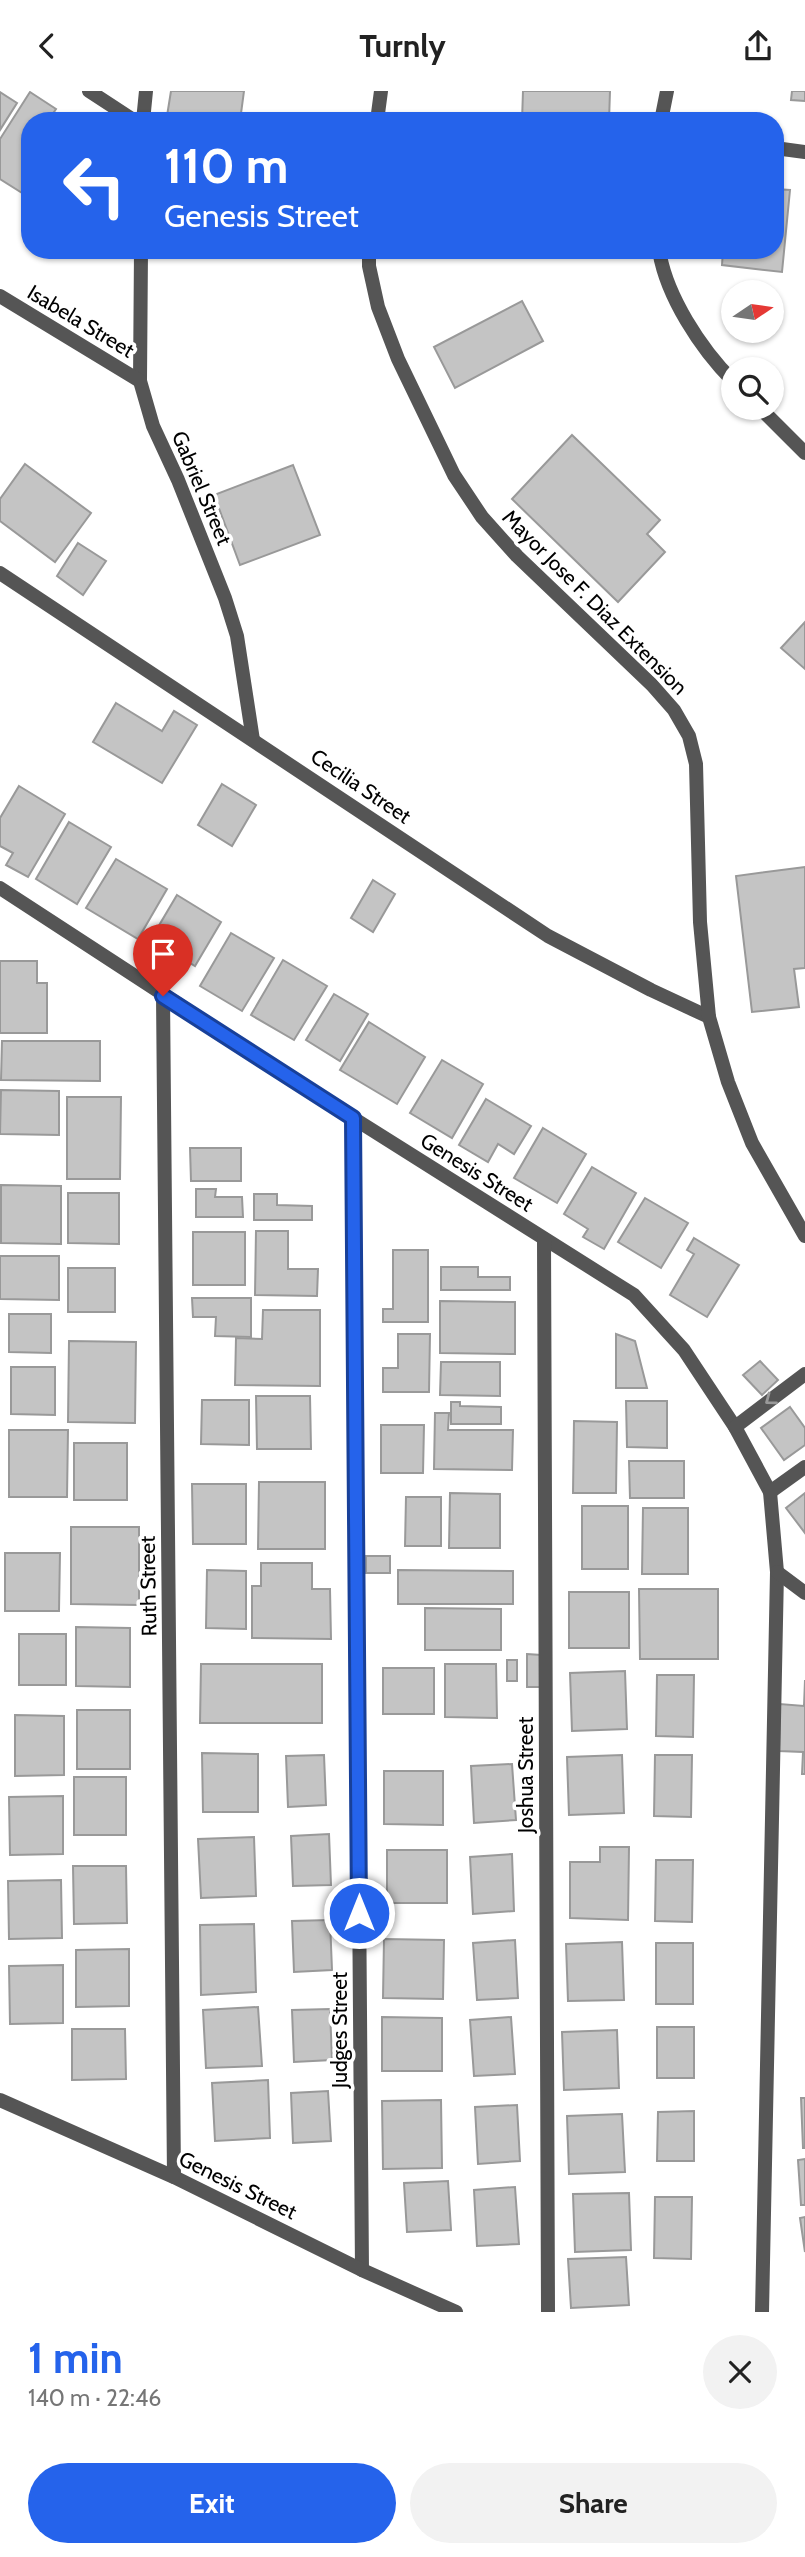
<!DOCTYPE html>
<meta charset="utf-8">
<style>
:root{--surface:#fff;--page:#f2f2f2;--text:#222;--muted:#767676;--accent:#2563eb}
body{margin:0;font-family:Cabin,sans-serif;background:var(--page);color:var(--text);height:100vh;display:flex;flex-direction:column;font-size:26px;white-space:nowrap}
*{box-sizing:border-box;margin:0}
p{font-size:23px;color:var(--muted)}
.icon{flex:none;width:38px;height:38px;fill:none;stroke:currentColor;stroke-width:2;stroke-linecap:round;stroke-linejoin:round}
.map{position:relative;height:2221px;overflow:hidden}
.details{display:flex;flex-direction:column;background:var(--surface);flex:1}
.details>*{flex:none}
.banner{position:absolute;left:21px;top:21px;width:763px;height:147px;border-radius:28px;box-shadow:0 2px 5px #0004;background:#2563eb;color:#fff;overflow:hidden}
.needle{width:46px;rotate:77deg}
.tools{position:absolute;left:721px;top:189px;display:grid;gap:14px}
.tools a{display:grid;place-items:center;width:63px;height:63px;border-radius:50%;background:var(--surface);box-shadow:0 2px 5px #0004;font-size:35px}
.pin{position:absolute;display:grid;place-items:center;width:60px;height:60px;color:#fff;margin:-72px -30px;border-radius:50% 50% 50% 0;rotate:-45deg;box-shadow:0 0 7px #0007}
.pin .icon{rotate:45deg}
.me{position:absolute;width:77px;margin:-38px;rotate:0deg;stroke-linejoin:round;filter:drop-shadow(0 0 5px #0008)}
.turn{display:flex;align-items:center;gap:24px;height:147px;padding:0 28px;font-size:32px}
.turn .icon{width:91px;height:91px;stroke-width:2.5}
.turn b{display:block;font-size:49px;line-height:60px}
.round{display:grid;place-items:center;flex:none;width:74px;height:74px;border-radius:37px;background:var(--page)}
.head{display:flex;align-items:center;justify-content:space-between;height:119px;padding:0 28px}
h1{font-size:42px;font-weight:800;line-height:52px;color:var(--accent)}
.button{display:flex;gap:14px;margin-top:auto;padding:14px 28px}
.button a{flex:1;height:80px;border-radius:42px;background:var(--accent);color:#fff;font-size:28px;font-weight:800;line-height:80px;text-align:center}
.button a+a{background:var(--page);color:var(--text)}
header{display:flex;justify-content:space-between;align-items:center;height:91px;padding:0 28px;background:var(--surface);font-size:32px;font-weight:800}
.map>svg:first-child{display:block}
.building{fill:#c4c4c4;stroke:#999;stroke-width:2}
.lines{fill:none;stroke-linecap:round;stroke-linejoin:round}
.minor{stroke:#555;stroke-width:14}
.tertiary{stroke:#555;stroke-width:14}
.oneway{stroke:#999}
.route-casing{stroke:#184099;stroke-width:18}
.route{stroke:#2563eb;stroke-width:12}
.labels{text-anchor:middle;dominant-baseline:central;stroke-width:7;stroke-linejoin:round;paint-order:stroke}
.street-label{font-size:21px;fill:#000;stroke:#fff}
</style>
<header><svg class="icon" aria-label="back" viewBox="0 0 24 24"><path d="M15 5l-7 7 7 7"/></svg>Turnly<svg class="icon" aria-label="share" viewBox="0 0 24 24"><path d="M12 15V3M7 8l5-5 5 5M5 13v7h14v-7"/></svg></header>
<div class="map">
<svg width="805" height="2221" viewBox="0 0 805 2221">
<rect width="100%" height="100%" fill="#fff"/>
<g class="building">
<path d="M171,0h73l-4,30h-43l-30,-5z"/>
<path d="M523,0h87l-1,30h-87z"/>
<path d="M792,0h13v10l-14,-1z"/>
<path d="M0,1l17,11 -17,27z"/>
<path d="M30,1l26,17 -8,12h-18v77l-30,-19v-40z"/>
<path d="M775,98l15,1 -8,82 -60,-7 1,-15h52z"/>
<path d="M522,210l21,40 -88,47 -21,-41z"/>
<path d="M572,344l88,85 -13,14 18,18 -47,50 -106,-103z"/>
<path d="M25,373l66,49 -36,49 -55,-41v-22z"/>
<path d="M293,374l27,70 -80,30 -26,-70z"/>
<path d="M78,452l28,18 -23,34 -26,-19z"/>
<path d="M805,531v47l-24,-21z"/>
<path d="M116,612l46,28 12,-20 23,14 -35,58 -69,-41z"/>
<path d="M222,693l34,21 -24,41 -34,-21z"/>
<path d="M19,695l46,28 -37,63 -22,-12 7,-12 -13,-7v-28z"/>
<path d="M69,731l42,25 -34,57 -41,-25z"/>
<path d="M116,768l51,30 -29,50 -52,-31z"/>
<path d="M805,776v101l-11,1 5,38 -47,5 -16,-136z"/>
<path d="M373,789l22,14 -22,38 -22,-14z"/>
<path d="M177,804l44,27 -26,44 -44,-27z"/>
<path d="M231,842l43,25 -32,53 -42,-25z"/>
<path d="M283,869l44,26 -33,54 -43,-25z"/>
<path d="M0,870h37v22h10v50h-47z"/>
<path d="M334,903l34,20 -28,47 -34,-21z"/>
<path d="M369,931l56,35 -28,47 -57,-34z"/>
<path d="M2,950h98v40l-99,-1z"/>
<path d="M442,969l41,24 -31,54 -42,-25z"/>
<path d="M1,999l58,1v44l-59,-1z"/>
<path d="M67,1006h54l-1,82h-53z"/>
<path d="M486,1008l45,27 -17,28 -16,-10 -10,18 -29,-17z"/>
<path d="M543,1037l43,26 -29,49 -43,-25z"/>
<path d="M190,1057h51v33h-50z"/>
<path d="M592,1076l44,26 -32,56 -21,-12 5,-8 -24,-15z"/>
<path d="M1,1094l60,1v58l-60,-1z"/>
<path d="M196,1098h20l-1,8h27l1,20h-47z"/>
<path d="M68,1102h51v51l-51,-1z"/>
<path d="M254,1103h23v11l35,1v14h-58z"/>
<path d="M645,1107l43,25 -27,45 -43,-26z"/>
<path d="M256,1140h32v38h30l-1,27 -62,-1z"/>
<rect x="193" y="1141" width="52" height="53"/>
<path d="M694,1147l45,27 -32,52 -37,-22 24,-41 -7,-4z"/>
<path d="M393,1159h35v72h-45v-13h10z"/>
<path d="M0,1165h59v44l-59,-1z"/>
<path d="M441,1176h37v10h32v13h-69z"/>
<rect x="68" y="1177" width="47" height="44"/>
<path d="M192,1207h59v39l-36,-1 1,-19h-23z"/>
<path d="M440,1210l75,1v52l-75,-1z"/>
<path d="M263,1219h57v76l-85,-1 1,-47 26,1z"/>
<path d="M9,1223h42v39l-42,-1z"/>
<path d="M398,1243h32l-1,58h-46v-24h15z"/>
<path d="M616,1243l19,7 12,47h-31z"/>
<path d="M69,1250l67,1 -1,81 -67,-1z"/>
<path d="M760,1270l18,19 -16,15 -19,-20z"/>
<path d="M441,1271h59v34l-60,-1z"/>
<path d="M11,1276h44v48l-44,-1z"/>
<path d="M256,1305h54l1,53h-54z"/>
<path d="M202,1309h47v45l-48,-1z"/>
<path d="M626,1310h41v47l-40,-1z"/>
<path d="M451,1311h9v4l41,1v17h-50z"/>
<path d="M790,1316l15,21v17l-21,15 -23,-32z"/>
<path d="M435,1322h14l-1,17h65l-1,40 -78,-1z"/>
<path d="M574,1330l43,1 -1,71h-43z"/>
<path d="M381,1334h43l-1,48h-42z"/>
<path d="M9,1339h59l-1,67h-58z"/>
<rect x="74" y="1352" width="53" height="57"/>
<path d="M629,1370h55v37h-54z"/>
<path d="M259,1391h66v67h-67z"/>
<path d="M192,1393h54v60h-53z"/>
<path d="M450,1402l50,1v54h-51z"/>
<path d="M805,1402v40l-19,-25z"/>
<path d="M406,1406h35v49h-36z"/>
<rect x="582" y="1415" width="46" height="63"/>
<path d="M643,1417h45v66h-46z"/>
<path d="M71,1436h68v78l-68,-1z"/>
<path d="M5,1462h55l-1,58h-54z"/>
<rect x="366" y="1465" width="24" height="17"/>
<path d="M261,1472h51v26h18l1,50 -79,-1v-52h9z"/>
<path d="M207,1479l39,1v58l-40,-1z"/>
<path d="M398,1479l115,1v33h-115z"/>
<path d="M639,1498h79v70h-78z"/>
<rect x="569" y="1501" width="60" height="56"/>
<path d="M425,1517l76,1v41h-76z"/>
<path d="M76,1536l54,1v59l-54,-1z"/>
<rect x="19" y="1543" width="47" height="51"/>
<path d="M527,1563l14,1v32h-14z"/>
<rect x="507" y="1569" width="10" height="21"/>
<path d="M201,1573h121v59h-122z"/>
<path d="M445,1573h51l1,54 -52,-1z"/>
<rect x="383" y="1577" width="51" height="46"/>
<path d="M625,1580l2,58 -55,2 -2,-58z"/>
<path d="M657,1584h37l-1,62 -37,-1z"/>
<path d="M805,1589v94h-3l1,-22 -24,-1 1,-47 24,2z"/>
<rect x="77" y="1619" width="53" height="59"/>
<path d="M15,1624l49,1v59l-49,1z"/>
<path d="M202,1662l56,1v58h-55z"/>
<path d="M324,1664l2,50 -38,2 -2,-51z"/>
<path d="M622,1664l2,58 -55,2 -2,-58z"/>
<path d="M655,1664h37l-1,62 -37,-1z"/>
<path d="M512,1673l4,56 -42,3 -3,-57z"/>
<path d="M384,1680h59v54l-59,-1z"/>
<rect x="74" y="1686" width="52" height="58"/>
<path d="M63,1705v58l-53,1 -1,-58z"/>
<path d="M329,1743l2,51 -38,1 -2,-50z"/>
<path d="M254,1746l2,59 -55,2 -3,-59z"/>
<path d="M600,1756h29l-1,73 -58,-2v-56h30z"/>
<rect x="387" y="1759" width="60" height="53"/>
<path d="M512,1763l2,57 -41,3 -3,-57z"/>
<path d="M656,1769h37l-1,62 -37,-1z"/>
<path d="M73,1775h53l1,57 -53,1z"/>
<path d="M61,1789l1,58 -53,1 -1,-58z"/>
<path d="M330,1829l2,50 -38,2 -2,-51z"/>
<path d="M254,1833l2,68 -55,3 -1,-70z"/>
<path d="M384,1848l60,1 -1,59 -60,-1z"/>
<path d="M515,1849l3,58 -41,2 -4,-57z"/>
<path d="M622,1851l2,58 -56,1 -2,-57z"/>
<rect x="656" y="1852" width="37" height="61"/>
<path d="M129,1858v57l-53,1v-57z"/>
<path d="M63,1874v58l-53,1 -1,-58z"/>
<path d="M258,1916l4,59 -56,2 -3,-58z"/>
<path d="M330,1918l2,51 -38,2 -2,-52z"/>
<path d="M382,1926l60,1v53h-60z"/>
<path d="M511,1926l4,57 -41,2 -4,-56z"/>
<rect x="657" y="1936" width="37" height="51"/>
<path d="M72,1938h53l1,50 -54,1z"/>
<path d="M617,1939l2,58 -55,2 -2,-58z"/>
<path d="M268,1989l2,58 -55,3 -3,-58z"/>
<path d="M328,2000l3,50 -38,2 -2,-50z"/>
<path d="M801,2007h4v50h-2z"/>
<path d="M441,2009l1,68 -59,1 -1,-68z"/>
<path d="M517,2014l3,56 -42,3 -3,-57z"/>
<path d="M694,2020v50h-37l1,-49z"/>
<path d="M622,2023l3,58 -56,2 -2,-58z"/>
<path d="M805,2068v46h-4l-3,-45z"/>
<path d="M448,2090l3,49 -44,2 -3,-49z"/>
<path d="M515,2096l4,57 -42,2 -3,-56z"/>
<path d="M629,2102l2,57 -56,2 -2,-58z"/>
<path d="M655,2106h37l-1,62 -37,-1z"/>
<path d="M805,2126v35l-5,-34z"/>
<path d="M626,2166l3,48 -58,3 -3,-49z"/>
</g>
<g class="lines">
<g class="minor">
<path d="M89,0l46,30"/>
<path d="M143,30l3,-30"/>
<path d="M661,30l6,-30"/>
<path d="M775,57l30,4"/>
<path d="M141,159l-1,131 13,45 25,54 47,118 12,38 16,104"/>
<path d="M659,159c7,46 42,99 74,131"/>
<path d="M0,205l140,85"/>
<path d="M760,317l45,45"/>
<path d="M0,482l548,363 103,54 58,27"/>
<path d="M0,797l353,230 281,177 50,55 51,77 35,65 7,80 -15,740"/>
<path d="M163,905l11,1181"/>
<path d="M353,1027l9,1152"/>
<path d="M544,1148l4,1073"/>
<path d="M735,1336l70,-53"/>
<path d="M770,1401l35,-25"/>
<path d="M777,1481l28,21"/>
<path d="M0,2009l174,77 188,93 94,42"/>
</g>
<g class="tertiary">
<path d="M377,30l4,-30"/>
<path d="M369,159v16l9,41 20,52 56,116 28,42 35,39 135,129 22,25 15,26 7,28 4,158 9,95 19,65 24,61 53,93"/>
</g>
</g>
<defs><path id="oneway-chevron" d="M-2-3.5L2.5 0L-2 3.5" fill="none" stroke-width="1.6" stroke-linecap="round" stroke-linejoin="round" transform="scale(1.75)"/></defs>
<use class="oneway" href="#oneway-chevron" transform="translate(770 1309) rotate(143)"/>
<g class="lines">
<defs>
<path id="route" d="M163,905l190,122 6,795"/>
</defs>
<use href="#route" class="route-casing"/>
<use href="#route" class="route"/>
</g>
<g class="labels">
<g class="street-label">
<text transform="translate(81 230) rotate(31)">Isabela Street</text>
<text transform="translate(202 397) rotate(67)">Gabriel Street</text>
<text transform="translate(595 511) rotate(45)">Mayor Jose F. Diaz Extension</text>
<text transform="translate(361 695) rotate(34)">Cecilia Street</text>
<text transform="translate(477 1081) rotate(32)">Genesis Street</text>
<text transform="translate(148 1495) rotate(-91)">Ruth Street</text>
<text transform="translate(525 1684) rotate(-90)">Joshua Street</text>
<text transform="translate(339 1939) rotate(-90)">Judges Street</text>
<text transform="translate(238 2094) rotate(26)">Genesis Street</text>
</g>
</g>
</svg>
<div class="tools">
<a><svg class="needle" viewBox="-14 -14 28 28"><path d="M0-13l5 13h-10z" fill="#e53935"/><path d="M0 13l5-13h-10z" fill="#767676"/></svg></a>
<a><svg class="icon" aria-label="search" viewBox="0 0 24 24"><circle cx="10" cy="10" r="6"/><path d="M15 15l6 6"/></svg></a>
</div>
<div class="pin" style="left:163px;top:905px;background:#d93025"><svg class="icon" aria-label="arrive" viewBox="0 0 24 24"><path d="M6 21V4h12l-3 4 3 4H6"/></svg></div>
<svg class="me" style="left:359px;top:1822px" viewBox="-20 -20 40 40"><circle r="17" fill="#2563eb" stroke="#fff" stroke-width="3"/><path d="M0-11L8 9 0 5-8 9z" fill="#fff"/></svg>
<div class="banner">
<div class="turn"><svg class="icon" aria-label="left" viewBox="0 0 24 24"><path d="M17 20v-9H6M10 6l-5 5 5 5"/></svg><div><b>110 m</b>Genesis Street</div></div>
</div>
</div>
<section class="details">
<div class="head"><div><h1>1 min</h1><p>140 m · 22:46</p></div><a class="round"><svg class="icon" aria-label="close" viewBox="0 0 24 24"><path d="M6 6l12 12M18 6L6 18"/></svg></a></div>
<div class="button"><a>Exit</a><a>Share</a></div>
</section>
